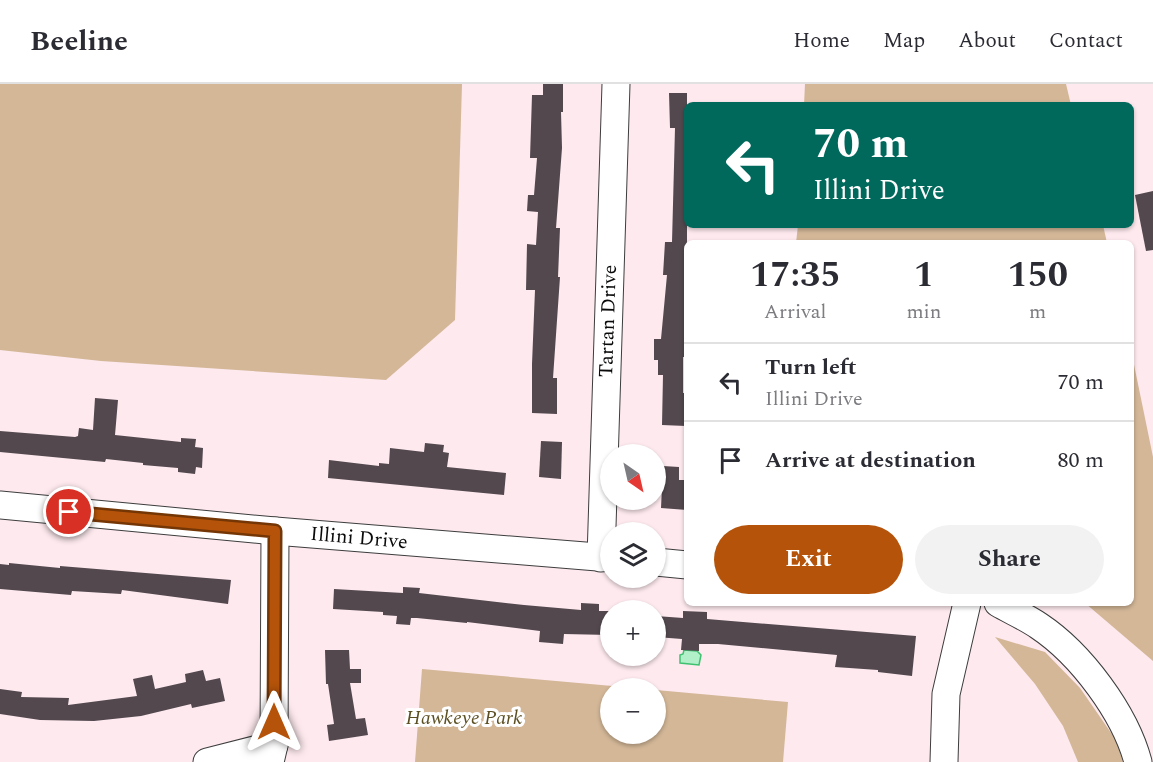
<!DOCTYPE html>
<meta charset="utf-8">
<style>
:root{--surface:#fff;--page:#f2f2f3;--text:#2b2b33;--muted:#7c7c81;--line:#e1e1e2;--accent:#b45309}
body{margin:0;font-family:Spectral,serif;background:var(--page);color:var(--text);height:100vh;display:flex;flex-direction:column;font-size:22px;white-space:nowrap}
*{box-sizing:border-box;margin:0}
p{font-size:20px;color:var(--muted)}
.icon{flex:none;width:33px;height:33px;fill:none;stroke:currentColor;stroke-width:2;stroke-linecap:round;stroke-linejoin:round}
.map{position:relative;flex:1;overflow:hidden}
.sheet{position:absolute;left:684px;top:156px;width:450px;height:366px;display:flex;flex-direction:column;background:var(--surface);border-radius:9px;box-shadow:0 2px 4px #0004}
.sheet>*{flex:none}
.guide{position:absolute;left:684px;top:18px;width:450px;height:126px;border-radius:9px;box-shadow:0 2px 4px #0004;background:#00695c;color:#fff;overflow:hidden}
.needle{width:39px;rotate:146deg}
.controls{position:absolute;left:600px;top:360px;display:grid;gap:12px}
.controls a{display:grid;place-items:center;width:66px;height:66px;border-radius:50%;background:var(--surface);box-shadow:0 2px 4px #0004;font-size:30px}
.pin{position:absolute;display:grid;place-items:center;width:51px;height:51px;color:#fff;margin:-26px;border:3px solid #fff;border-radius:50%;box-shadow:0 2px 6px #0007}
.me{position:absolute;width:66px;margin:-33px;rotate:0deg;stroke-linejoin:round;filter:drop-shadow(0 0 4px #0008)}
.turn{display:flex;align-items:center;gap:21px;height:126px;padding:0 30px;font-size:27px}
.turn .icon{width:78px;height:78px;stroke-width:2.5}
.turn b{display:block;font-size:42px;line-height:51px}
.eta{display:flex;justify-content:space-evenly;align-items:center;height:102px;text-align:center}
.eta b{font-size:36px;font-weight:700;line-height:42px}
.action{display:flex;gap:12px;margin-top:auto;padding:12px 30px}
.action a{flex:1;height:69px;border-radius:36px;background:var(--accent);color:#fff;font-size:24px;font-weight:700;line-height:69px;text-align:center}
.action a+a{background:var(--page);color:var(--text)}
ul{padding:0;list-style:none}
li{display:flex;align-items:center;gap:18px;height:78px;padding:0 30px;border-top:2px solid var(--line)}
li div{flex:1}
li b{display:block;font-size:22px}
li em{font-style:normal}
header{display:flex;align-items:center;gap:36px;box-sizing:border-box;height:84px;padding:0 30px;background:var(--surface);border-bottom:2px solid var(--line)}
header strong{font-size:28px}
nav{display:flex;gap:33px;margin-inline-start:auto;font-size:21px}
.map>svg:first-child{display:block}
.forest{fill:#d3b797}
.water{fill:#b2f0c9;stroke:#40c171;stroke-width:1.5}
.building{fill:#52484e}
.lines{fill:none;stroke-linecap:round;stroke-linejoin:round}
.minor-casing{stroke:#3d3d3d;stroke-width:29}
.minor{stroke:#fff;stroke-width:27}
.route-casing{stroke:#753606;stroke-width:15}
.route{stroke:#b45309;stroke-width:10}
.labels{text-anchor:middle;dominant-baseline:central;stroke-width:6;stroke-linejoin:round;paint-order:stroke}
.street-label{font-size:20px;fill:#0a0a0a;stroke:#fff}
.park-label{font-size:20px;font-style:italic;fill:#5b4e21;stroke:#fff}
</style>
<header>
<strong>Beeline</strong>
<nav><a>Home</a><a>Map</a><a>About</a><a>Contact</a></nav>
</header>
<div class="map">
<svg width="1153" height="678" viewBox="0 0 1153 678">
<rect width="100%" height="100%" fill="#fde9ee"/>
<g class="forest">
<path d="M0,0h462l-7,236 -69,60 -285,-19 -101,-11z"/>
<path d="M805,0h261l5,21h-267z"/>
<path d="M798,141h305l4,18h-311z"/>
<path d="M1131,266l22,107v204l-68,-58h46z"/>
<path d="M995,553l50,15 35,36 36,52 7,22h-45l-15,-36 -28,-42z"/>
<path d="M422,585l213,19h-25v46h46v-44l132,12 -5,60h-368z"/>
</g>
<path class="water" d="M684,566l13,1 4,4 -2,10 -19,-2v-8l3,-1z"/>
<g class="building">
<path d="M543,0h20v28h-2l1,36 -6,80h4l-2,49h2l-7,101h4v36l-25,-1v-49l3,-74h-9l1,-46 9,1 2,-33 -11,-1 1,-16h6l3,-37h-7l2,-63h11z"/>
<path d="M669,9h18v264h-4v36h3v33l-24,-1 1,-50h-5v-15h-4v-21h7l6,-64h-4l2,-33h7l3,-114h-5z"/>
<path d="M1153,107v59l-7,1 -11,-56z"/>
<path d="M95,314l23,2 -3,35 66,7v-4l15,1 -1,8 8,1 -1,20 -6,-1 -1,7 -17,-2v-4l-35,-3v-2l-37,-4 -1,3 -105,-10v-21l75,6 3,-1 1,-8 14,2z"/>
<path d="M541,357l21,1 -1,37 -22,-2z"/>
<path d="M425,359l19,2 -1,7 6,1 -2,14 59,6 -2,22 -176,-17 1,-18 50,6v-3l10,1 1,-16 34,4z"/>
<path d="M663,382l16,1v13h8v30l-26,-2z"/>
<path d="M9,479l51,5v-2l171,14 -3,24 -106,-14 -1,4 -49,-3 -1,4 -71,-6v-25l9,1z"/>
<path d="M403,503l17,1 -1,5 105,12 57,5v-7l18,1v7h11v24l-46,-1 -1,10 -24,-2 1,-11 -73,-9v1l-50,-5h-6l-1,7 -14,-1 1,-8 -14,-1v-3l-50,-3 1,-20 69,4z"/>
<path d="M683,527l24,1v7l209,17 -4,40 -34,-4v-2l-43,-3 2,-12 -119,-11h-19v7l-18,-1 1,-11 -26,-2v-21l27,2z"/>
<path d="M325,566h24l1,19h11v14h-11l6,36 9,-1 3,17 -39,6 -2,-16 7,-1 -6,-40h-2z"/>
<path d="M203,586l3,11 14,-3 5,23 -33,7 -1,-4 -50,12 -47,5 -54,-1 -40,-6v-25l22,3 -1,5 48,1 -1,7 69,-9 -4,-17 19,-4 3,14 31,-7 -1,-8z"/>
</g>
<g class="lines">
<defs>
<g id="minor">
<path d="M0,421l275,26 335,27"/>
<path d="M601,474l15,-474"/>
<path d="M656,478l31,3"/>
<path d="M998,519c14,8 28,14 41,23 42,28 86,87 99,136"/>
<path d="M207,678l67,-17"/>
<path d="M270,678l4,-17 1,-214"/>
<path d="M944,678l2,-68 21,-91"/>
</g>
</defs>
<use href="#minor" class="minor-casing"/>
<use href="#minor" class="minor"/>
</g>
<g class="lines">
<defs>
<path id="route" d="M69,428l206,19 -1,191"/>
</defs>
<use href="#route" class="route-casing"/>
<use href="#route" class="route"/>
</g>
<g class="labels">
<g class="street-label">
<text transform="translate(608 237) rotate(-88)">Tartan Drive</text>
<text transform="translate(359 454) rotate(5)">Illini Drive</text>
</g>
<g class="park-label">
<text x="464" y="634">Hawkeye Park</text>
</g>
</g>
</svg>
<div class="controls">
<a><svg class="needle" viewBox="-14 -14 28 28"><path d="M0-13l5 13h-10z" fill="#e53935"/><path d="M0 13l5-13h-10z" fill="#7c7c81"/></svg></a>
<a><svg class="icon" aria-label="layers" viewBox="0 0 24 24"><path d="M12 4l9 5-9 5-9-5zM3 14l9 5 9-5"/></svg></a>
<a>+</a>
<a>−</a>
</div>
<div class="pin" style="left:69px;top:428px;background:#d93025"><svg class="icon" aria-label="arrive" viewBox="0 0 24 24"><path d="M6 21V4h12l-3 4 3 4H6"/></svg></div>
<svg class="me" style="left:274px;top:638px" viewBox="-20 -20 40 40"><path d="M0-17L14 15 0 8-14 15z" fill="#b45309" stroke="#fff" stroke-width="4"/></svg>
<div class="guide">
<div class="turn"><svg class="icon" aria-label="left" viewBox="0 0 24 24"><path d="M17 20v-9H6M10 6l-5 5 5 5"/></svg><div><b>70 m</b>Illini Drive</div></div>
</div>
<section class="sheet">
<div class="eta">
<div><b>17:35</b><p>Arrival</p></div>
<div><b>1</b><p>min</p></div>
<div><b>150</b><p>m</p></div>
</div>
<ul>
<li><svg class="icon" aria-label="left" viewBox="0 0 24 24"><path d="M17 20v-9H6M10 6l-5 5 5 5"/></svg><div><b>Turn left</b><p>Illini Drive</p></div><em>70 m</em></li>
<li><svg class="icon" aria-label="arrive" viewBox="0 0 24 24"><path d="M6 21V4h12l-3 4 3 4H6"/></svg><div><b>Arrive at destination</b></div><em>80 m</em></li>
</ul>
<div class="action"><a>Exit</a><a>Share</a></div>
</section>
</div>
